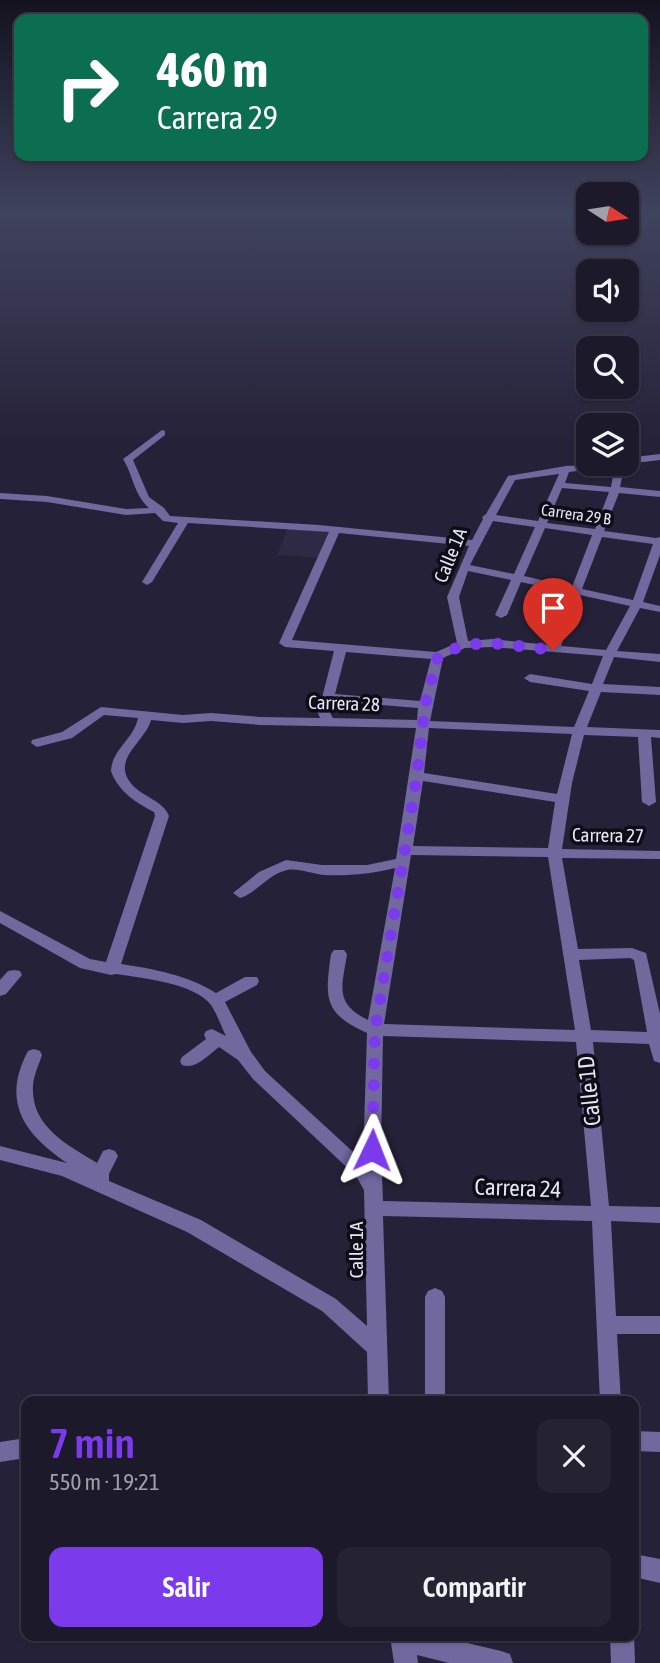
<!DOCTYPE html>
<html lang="es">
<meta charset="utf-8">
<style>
:root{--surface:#1c192a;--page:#252232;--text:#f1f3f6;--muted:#a0a0a8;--line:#3a3847;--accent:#7c3aed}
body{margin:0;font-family:"Asap Condensed",sans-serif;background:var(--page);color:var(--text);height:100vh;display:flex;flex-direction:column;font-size:26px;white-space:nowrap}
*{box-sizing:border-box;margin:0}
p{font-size:23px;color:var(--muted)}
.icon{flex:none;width:38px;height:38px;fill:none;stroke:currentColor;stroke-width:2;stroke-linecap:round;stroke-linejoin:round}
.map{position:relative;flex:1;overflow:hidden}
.details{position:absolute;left:21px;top:1396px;width:618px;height:245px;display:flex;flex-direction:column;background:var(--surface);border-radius:14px;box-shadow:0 2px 5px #0004,0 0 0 2px var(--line)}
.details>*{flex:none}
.top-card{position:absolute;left:14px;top:14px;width:634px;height:147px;border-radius:14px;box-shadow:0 2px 5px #0004,0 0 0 2px var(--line);background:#0b6e4f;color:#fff;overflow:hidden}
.needle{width:46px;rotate:102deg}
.tools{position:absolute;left:576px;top:182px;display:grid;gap:14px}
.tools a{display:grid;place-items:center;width:63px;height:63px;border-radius:14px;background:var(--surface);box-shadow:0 2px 5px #0004,0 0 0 2px var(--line);font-size:35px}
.pin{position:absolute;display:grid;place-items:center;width:60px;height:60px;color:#fff;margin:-72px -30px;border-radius:50% 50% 50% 0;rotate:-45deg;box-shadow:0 0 7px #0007}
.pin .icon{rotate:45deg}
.me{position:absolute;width:77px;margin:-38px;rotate:2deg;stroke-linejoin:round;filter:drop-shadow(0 0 5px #0008)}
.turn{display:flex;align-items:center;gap:24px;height:147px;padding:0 28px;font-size:32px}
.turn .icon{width:91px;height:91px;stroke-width:2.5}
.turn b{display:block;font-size:49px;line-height:60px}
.round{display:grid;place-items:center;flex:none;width:74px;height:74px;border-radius:14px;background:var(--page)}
.head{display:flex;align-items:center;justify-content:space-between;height:119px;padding:0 28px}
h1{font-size:42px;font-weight:600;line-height:52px;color:var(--accent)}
.cta{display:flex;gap:14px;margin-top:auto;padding:14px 28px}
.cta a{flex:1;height:80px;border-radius:14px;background:var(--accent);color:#fff;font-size:28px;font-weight:600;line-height:80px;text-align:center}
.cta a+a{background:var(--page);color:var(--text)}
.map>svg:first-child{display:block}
.built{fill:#2e2945}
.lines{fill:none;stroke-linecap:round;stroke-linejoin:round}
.minor{fill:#71689e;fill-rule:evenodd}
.route{stroke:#7c3aed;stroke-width:12;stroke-dasharray:0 21.6}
.labels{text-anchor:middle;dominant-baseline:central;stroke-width:7;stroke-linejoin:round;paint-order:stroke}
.far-street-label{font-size:16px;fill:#e6e5f4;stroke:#0e0d17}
.street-label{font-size:19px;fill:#e6e5f4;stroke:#0e0d17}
.near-street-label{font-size:23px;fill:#e6e5f4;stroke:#0e0d17}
</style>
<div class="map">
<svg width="660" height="1663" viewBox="0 0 660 1663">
<rect width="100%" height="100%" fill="#252138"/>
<path class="built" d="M288,528l44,3 -12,27 -43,-3z"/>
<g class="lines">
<g class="minor">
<path d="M162,430l3,1v4l-32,25 16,37 15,11 6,8 149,9 153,15 11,-21 -1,-2 4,-3 22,-38 58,-10 47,-2 -5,3 -39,5 -4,11 46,4 4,-23h10l-5,23 40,4v6l-41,-4 -15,38 52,7 4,-1v18l-17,47 17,4v6l-20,-4 -23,43 43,3v8l-46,-5 -11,27 57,3v8l-59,-3 -14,35 73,3v8l-9,-1 5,65 -7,4 -7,-4 -4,-65 -54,-2 -12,48 -10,66 98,2v8l-98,-1 16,91 54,-1 14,5 14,61v49l-6,-2 -5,-17 -56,-2 16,164 51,1v16l-49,-2 5,95h44v18h-43l4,68h-21l-8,-181 -209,-5 6,186h-21l-1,-50 -45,-41 -135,-79 -125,-56 -62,-16v-14l67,17c-43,-29 -66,-61 -39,-112l6,-2 6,2 2,4c-3,10 -9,21 -9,32 -2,39 34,58 64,76l6,-12 6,-2 6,2 3,5 -9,18v7l92,39 135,79 31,27 -3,-136 -8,-14 -103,-97 -15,-19 -19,-13c-11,8 -23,23 -37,18l-2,-4 2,-4 24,-18 -2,-4 2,-4 6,-2 14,7c-5,-10 -9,-22 -15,-31 -17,-22 -69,-27 -95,-31l-5,1 -31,-7 -80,-45v-12l90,48 16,3 49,-146 -1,-4c-18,-9 -36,-21 -43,-41 1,-22 23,-32 27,-53l-34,-3 -32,23 -35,9 -6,-4 1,-3 30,-8 39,-25 82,8 28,-2 50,4 59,1 -2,-5 16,-62 -49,-4 -6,-4 50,-111 -141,-9 -36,59 -5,3 -5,-3 36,-59 -15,-2 -8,-8 -29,2 -79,-13 -47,-3v-6l47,3 79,13 23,-1c-15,-13 -16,-33 -26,-49zM559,474l-21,47 -42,-6 19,-35zM562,488l47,4 -14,37 -48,-6zM493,521l42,6 -21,47 -44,-9zM545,528l47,7 -20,52 -48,-11zM339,533l130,13 -22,51 10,46 -21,9 -144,-12zM602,537l51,7 -20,56 -51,-11zM468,571l43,9 -16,35 6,3 6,-3 14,-33 49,11 -21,52 -57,-6 -24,2 -9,-44zM580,595l50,11 -24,44 -45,-4zM492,647l111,9 -11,28 -62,-10 -6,4 6,4 59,9 -15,36 -144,-6 13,-63 22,-10zM346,652l85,7 -11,42 -85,-7zM333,701l85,7 -1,12 -84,-2 -3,-5zM151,720l32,3 28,-2 50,4 155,3 -20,131 -29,6h-45l-36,-5 -27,12 -26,21 7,5c17,-5 28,-24 47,-28 11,-2 26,4 37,5 25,1 47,-1 71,-7l-27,152c-34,-17 -26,-33 -21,-66l-3,-4h-10l-3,4c-6,44 -8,59 36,79l-4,128 -98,-90 -14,-19 -26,-50 32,-17 2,-4 -2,-4h-12l-29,16c-29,-18 -62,-24 -95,-29l48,-148c-6,-17 -32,-20 -41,-37 -13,-22 18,-39 23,-59zM429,728l143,6 -15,60 -133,-21zM423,781l132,21 -7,46 -135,-2zM411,855l137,2 27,173 -191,-6zM630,958l4,2 13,72 -56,-2 -12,-70zM383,1036l193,6 15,164 -208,-5 -2,-51z"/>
<path d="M660,454v6l-34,4v-6z"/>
<path d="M14,970l6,1 2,4 -16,19 -6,2v-16l8,-9z"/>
<path d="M435,1288l7,3 3,6v105h-20v-105l3,-6z"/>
<path d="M634,1431l26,1v20l-26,-1z"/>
<path d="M26,1438v20l-26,4v-20z"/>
<path d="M634,1554l26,5v24l-26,-6z"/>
<path d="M634,1635l1,28h-24l-1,-27z"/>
<path d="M390,1636h48l63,15 9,3 3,9h-64l-32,-8 1,8h-24z"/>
</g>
</g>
<linearGradient id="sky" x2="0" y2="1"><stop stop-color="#14121f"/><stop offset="0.48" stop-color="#40435e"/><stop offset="1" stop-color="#40435e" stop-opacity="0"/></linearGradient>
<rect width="660" height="444" fill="url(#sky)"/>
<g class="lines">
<path class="route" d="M372,1150l3,-120 42,-254 8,-71 13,-49 25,-11 29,-2 61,7"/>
</g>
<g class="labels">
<g class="far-street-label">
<text transform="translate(576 514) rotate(8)">Carrera 29 B</text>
</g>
<g class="street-label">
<text transform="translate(450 555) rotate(-68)">Calle 1A</text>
<text transform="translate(344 703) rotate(2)">Carrera 28</text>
<text transform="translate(608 835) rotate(1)">Carrera 27</text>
<text transform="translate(356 1250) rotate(-90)">Calle 1A</text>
</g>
<g class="near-street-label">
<text transform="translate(589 1091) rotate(-96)">Calle 1D</text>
<text transform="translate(518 1188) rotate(2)">Carrera 24</text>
</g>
</g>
</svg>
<div class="tools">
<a><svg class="needle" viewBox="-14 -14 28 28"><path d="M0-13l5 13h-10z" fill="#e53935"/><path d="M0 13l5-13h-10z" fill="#a0a0a8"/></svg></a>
<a><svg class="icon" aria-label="sound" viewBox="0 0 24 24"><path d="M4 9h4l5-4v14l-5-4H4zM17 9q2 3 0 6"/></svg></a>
<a><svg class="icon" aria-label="search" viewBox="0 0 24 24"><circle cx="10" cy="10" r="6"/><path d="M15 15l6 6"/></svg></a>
<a><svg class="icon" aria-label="layers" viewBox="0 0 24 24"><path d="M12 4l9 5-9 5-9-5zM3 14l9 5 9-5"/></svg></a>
</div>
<div class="pin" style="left:553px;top:650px;background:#d93025"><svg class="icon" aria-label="arrive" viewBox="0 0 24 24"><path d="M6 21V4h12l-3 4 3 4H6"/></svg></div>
<svg class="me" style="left:372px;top:1150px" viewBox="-20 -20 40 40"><path d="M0-17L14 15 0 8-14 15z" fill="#7c3aed" stroke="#fff" stroke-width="4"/></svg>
<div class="top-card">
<div class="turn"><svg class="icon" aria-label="right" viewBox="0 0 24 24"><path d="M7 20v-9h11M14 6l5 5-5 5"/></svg><div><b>460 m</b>Carrera 29</div></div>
</div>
<section class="details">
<div class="head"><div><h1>7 min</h1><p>550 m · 19:21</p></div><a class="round"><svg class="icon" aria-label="close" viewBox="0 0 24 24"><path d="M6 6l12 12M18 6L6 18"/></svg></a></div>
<div class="cta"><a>Salir</a><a>Compartir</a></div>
</section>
</div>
